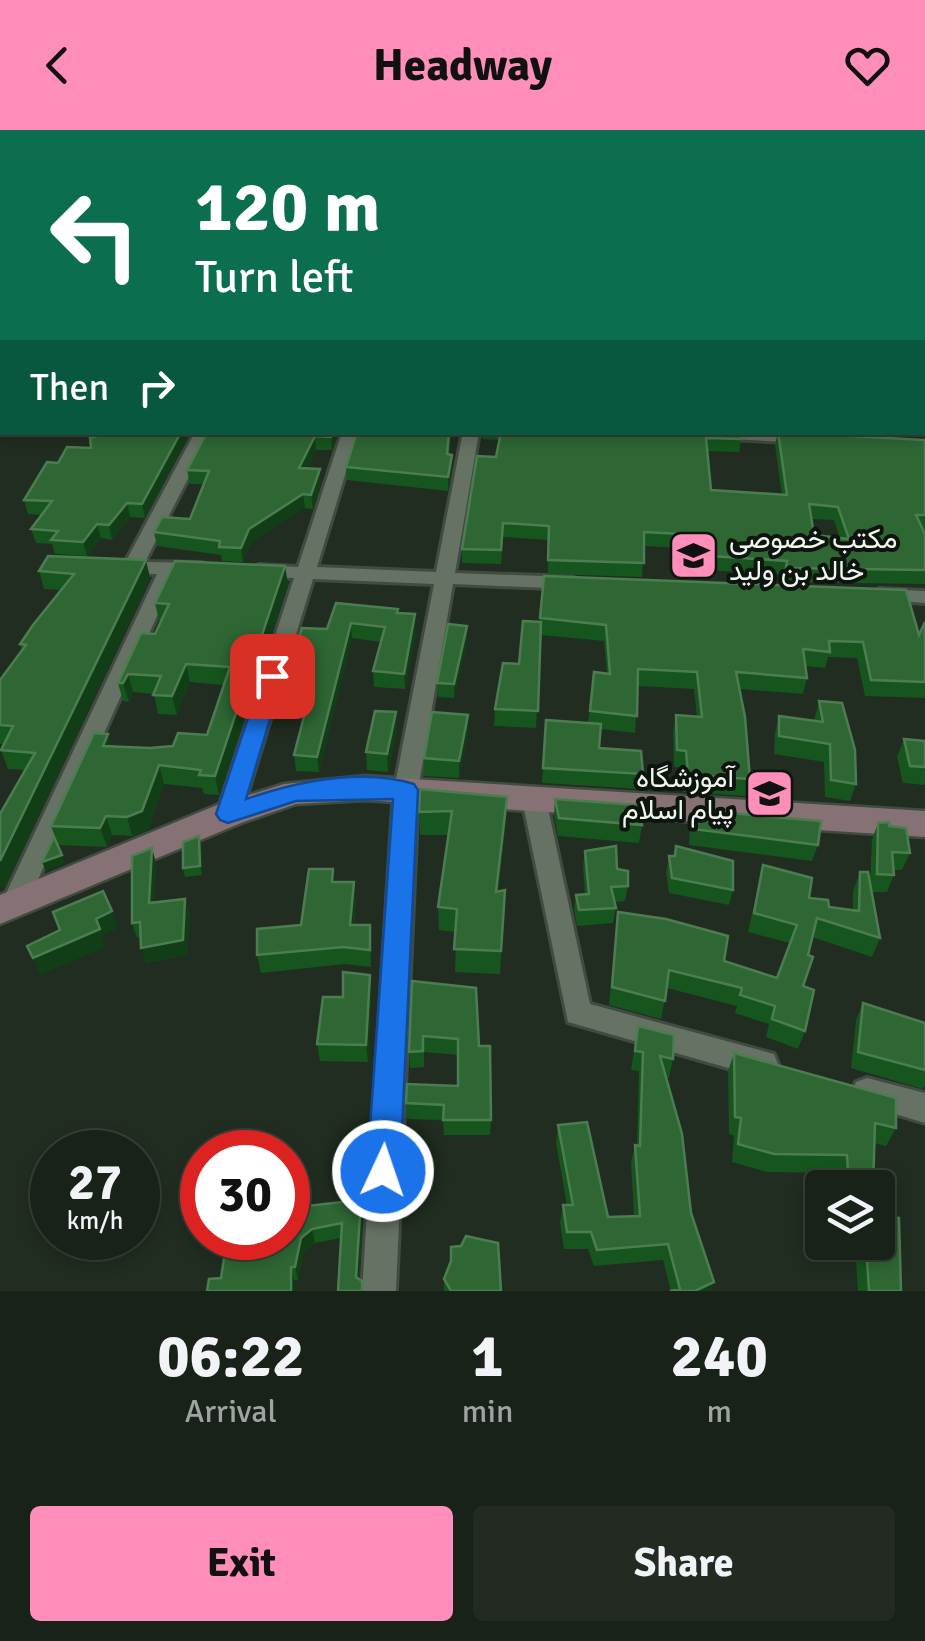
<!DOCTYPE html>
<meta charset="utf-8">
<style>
:root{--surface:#192219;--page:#222a22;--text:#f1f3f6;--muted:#9fa4a2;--line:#373f38;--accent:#ff8eba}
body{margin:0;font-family:Signika,Vazirmatn,sans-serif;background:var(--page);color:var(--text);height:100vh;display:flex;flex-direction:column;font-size:38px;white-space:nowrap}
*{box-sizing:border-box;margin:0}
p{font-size:32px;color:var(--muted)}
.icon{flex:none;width:55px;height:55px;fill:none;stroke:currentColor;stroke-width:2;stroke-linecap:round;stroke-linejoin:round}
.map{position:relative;height:1161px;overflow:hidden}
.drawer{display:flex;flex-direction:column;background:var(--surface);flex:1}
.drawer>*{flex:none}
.top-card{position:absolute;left:0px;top:0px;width:925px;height:305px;box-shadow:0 5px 15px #0003,0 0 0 2px var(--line);background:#0b6e4f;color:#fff;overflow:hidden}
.controls{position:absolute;left:805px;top:1040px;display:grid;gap:20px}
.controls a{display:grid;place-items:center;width:90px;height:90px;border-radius:10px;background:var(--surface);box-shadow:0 5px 15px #0003,0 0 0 2px var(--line);font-size:50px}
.speed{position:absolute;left:30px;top:1000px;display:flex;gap:20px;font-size:50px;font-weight:700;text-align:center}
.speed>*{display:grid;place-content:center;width:130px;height:130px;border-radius:50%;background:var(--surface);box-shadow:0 5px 15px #0003,0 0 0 2px var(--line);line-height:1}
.speed small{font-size:25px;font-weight:400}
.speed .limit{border:15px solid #d22;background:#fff;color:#111}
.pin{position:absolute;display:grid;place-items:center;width:85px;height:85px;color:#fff;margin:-42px;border-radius:20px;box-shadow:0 5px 15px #0006}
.me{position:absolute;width:110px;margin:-55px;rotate:3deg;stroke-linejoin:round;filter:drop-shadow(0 0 8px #0008)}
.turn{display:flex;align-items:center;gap:35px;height:210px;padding:0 30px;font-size:45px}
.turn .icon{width:130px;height:130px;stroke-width:2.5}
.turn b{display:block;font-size:70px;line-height:85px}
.then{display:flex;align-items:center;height:95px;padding:0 30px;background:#0003;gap:20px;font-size:38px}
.eta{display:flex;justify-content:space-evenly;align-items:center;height:170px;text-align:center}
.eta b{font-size:60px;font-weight:800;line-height:70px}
.cta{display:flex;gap:20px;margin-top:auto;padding:20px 30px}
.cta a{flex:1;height:115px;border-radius:10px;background:var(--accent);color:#111;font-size:40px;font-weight:800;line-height:115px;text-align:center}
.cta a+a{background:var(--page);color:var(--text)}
header{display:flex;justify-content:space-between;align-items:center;height:130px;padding:0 30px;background:var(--accent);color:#111;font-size:45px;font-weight:800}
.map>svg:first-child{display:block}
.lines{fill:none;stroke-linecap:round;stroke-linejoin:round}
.street-casing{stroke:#414b41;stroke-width:6}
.secondary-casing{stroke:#414b41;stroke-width:5}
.street{fill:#657264;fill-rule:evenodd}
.secondary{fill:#867274;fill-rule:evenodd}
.wall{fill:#16551e;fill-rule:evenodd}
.shaded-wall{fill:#113e16}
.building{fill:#2e6734;stroke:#4c7d51;stroke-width:2.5;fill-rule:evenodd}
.route{fill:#1a73e8;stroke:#114b97;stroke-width:2.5}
.labels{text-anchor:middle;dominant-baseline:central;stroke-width:8;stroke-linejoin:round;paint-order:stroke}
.poi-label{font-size:28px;fill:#eff7ee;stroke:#0e140e;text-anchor:start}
</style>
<header><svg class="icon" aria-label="back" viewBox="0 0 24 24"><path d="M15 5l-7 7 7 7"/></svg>Headway<svg class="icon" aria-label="heart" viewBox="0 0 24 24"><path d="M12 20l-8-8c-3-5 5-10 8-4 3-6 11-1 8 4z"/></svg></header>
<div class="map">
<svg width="925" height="1161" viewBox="0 0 925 1161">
<rect width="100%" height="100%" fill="#212d21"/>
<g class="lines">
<defs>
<g id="street">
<path d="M2,141v8l-2,1v-8z"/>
<path d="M195,302h17l-67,130 57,1 10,6 -10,6 -26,-1 -149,330 -4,8 -9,3 -9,-3 -4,-8 156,-330 -38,-1 -10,-6 3,-4 14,-2z"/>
<path d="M342,302h16l-41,135 119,5 27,-140h16l-24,141 117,4 10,6 -10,6 -119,-5 -35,206 -22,501h-34l32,-501 40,-206 -121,-5 -72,235 -3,7h-18l-3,-7 77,-236 -35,-1 -10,-6 10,-6 39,2z"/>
<path d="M684,302h111l17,6 -8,5 -112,-6z"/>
<path d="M879,459l46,2v12l-53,-4 -3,-4z"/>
<path d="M534,660l9,3 3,6 44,205 184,50 4,10 -4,10 -11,4 -195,-56 -46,-223 3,-6z"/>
<path d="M867,948l58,15v30l-69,-21 -4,-10 4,-10z"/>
</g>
<g id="secondary">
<path d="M797,0h14l1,2h-13z"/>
<rect x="0" y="39" width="2" height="8"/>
<path d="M2,216v12l-2,1v-12z"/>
<path d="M365,646l560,35v26l-560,-37 -69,4 -55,19 -241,101v-29l217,-90 67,-21z"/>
</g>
</defs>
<use href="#street" class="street-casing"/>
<use href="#secondary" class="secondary-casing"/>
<use href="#street" class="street"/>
<use href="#secondary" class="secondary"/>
</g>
<g class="wall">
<path d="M827,0h53l1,2h-52z"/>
<path d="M922,118h3v79h-2l2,1v68l-3,-1z"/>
<path d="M190,302l-45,86 -15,-1 -18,23 -11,-2 -14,18 -32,-2 -3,-10 -16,-1 -5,-14 11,-14 -14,-1 -4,-14 34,-37 33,-15z"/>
<path d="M207,302h133l-8,18h-16l-9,18 14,15 -8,26 -8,-1 -54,35 -8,19 -21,-1 -1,-6 -64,-9 -3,-14 36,-13 14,-35h-14l-3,-14z"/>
<path d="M357,302h94l-2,23h3v13l-4,23 -101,-11 -1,-13z"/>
<path d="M480,302h260l1,7 -2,13 -32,-1 4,39 71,5 -7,-50 3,-13 147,8v89h-2l2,5v50l-142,-2v-7l-103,-7 -1,-20 -35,-2 -2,31 -94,-3v-34l-45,-3 -2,27 -39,-1v-14l34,-92 3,-17 -17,-1zM811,389l23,1 6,18 -26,-3z"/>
<path d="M856,302h46v3z"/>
<path d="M39,441l111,7 -144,307 -6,2v-73l25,-44 -17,-1 -7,-19 3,-6h-4v-64l22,-30 -2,-6 41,-54 -17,-1z"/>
<path d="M544,446l375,59 6,-13v76l-60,-2 -8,-38 -29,-1 -3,11 -19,-2 1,12 -4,16 -64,-5 11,90 -5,17 -61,-4 -1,-24 -9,-1 -1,-35 3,-17 21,2 -3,-28 -56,-3 -3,47 -34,-4 -2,19 44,26 -3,15 -98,-6 4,-63 42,3 6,-51 13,2 -3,-33 -63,-6 -5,93 -42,-2 1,-17 45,-87z"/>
<path d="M288,454l-69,211 -15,-1 -2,-6 -38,-4 -16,46 -16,6 -20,-1 -5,12 -49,-2 -7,-19 57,-92 3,12 39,2 23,-2 34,-11 17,-50 -34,-3 -13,33 -19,-1 -4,-20 -21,-2 -4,10 -6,-1 -5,-18 37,-49 6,-12 -2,-1 -4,-18z"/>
<path d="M336,473l63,10 17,17 -11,59 -31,-2 -1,-16 8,-29 -29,-4 -33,134 -23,-1 -2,-16 9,-38 -2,-16 4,-12 -15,-1 -2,-15 39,-44z"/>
<path d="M467,496v14l-13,58 -16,-1 -1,-14z"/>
<path d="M819,571l37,83 -6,17 -25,-4 -1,-35 -50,-8 1,-21 4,-17 35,5z"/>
<path d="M397,600l-9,42 -21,-2 -1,-18z"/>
<path d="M468,602l-9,46 -35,-2v-18z"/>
<path d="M904,609l21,2v44l-22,-2 -6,-26z"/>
<path d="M507,667l-1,23 -8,72 7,-2 -5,84 -45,-2 1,-40 -17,-2 -1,-23 11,-72h-29l-1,-23z"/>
<path d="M555,669l87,26 -3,18 -81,-7 -4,-20z"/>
<path d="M694,680l124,35 -6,16 -123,-16 1,-19z"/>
<path d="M878,693l11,3 21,27 -8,17h-8v5l-7,17h-15l8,46 -8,19 -60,-20 -9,49 2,45 -7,18 -32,-12 3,-13 -34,-11 2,-7 -70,-18 -6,31 -52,-14 9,-93 106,49 53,17 13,-35 -42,-11 15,-67 46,33 20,9 24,3v-19l7,-19 10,14 2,-46z"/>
<path d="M201,714l1,31 -17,2 -2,-9z"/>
<path d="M585,721l32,18 11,17 -3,15 -11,1 2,6 -3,15 -36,3 -3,-16 2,-15 9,-1 -2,-28z"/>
<path d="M669,726h6l58,34 -4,15 -60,-12 -3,-21z"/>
<path d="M156,733l-2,40 31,-4 5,15 -3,41 -41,8 -6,-26 -3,1 -5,-15z"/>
<path d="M335,752l21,18 -2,25h16l1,42 -26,-3 -84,9 -4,-18 44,-30z"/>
<path d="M370,845l1,17 -3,70 -48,-1 -3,-17z"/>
<path d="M412,851l67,65 12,74 -1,15h-46l-1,-15 -36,-1 -1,-16 52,-17v-31l-34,-3v15l-14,1 -1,-16z"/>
<path d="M863,873l62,20v62l-2,4 -72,-21 5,-48z"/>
<path d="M638,896l35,33 -4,19 -3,-1 25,136 23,69 -43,9 -8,-31 -69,6 -6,-17h-24l-4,-27 3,-17h4l-11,-62 2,-18 50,92 26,-1 -3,-53 4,-18h2l2,-74 -8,-1z"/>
<path d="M734,923l162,75 -10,18 -12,-3 -1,45h-34l-1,-15 -71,-1 -35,-10 2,-26 -5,-2 -1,-63z"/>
<path d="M361,1070l2,14 -4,65 5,12 -23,-53 -26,5 -11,9 -6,28 -77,-2 61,-30z"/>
<path d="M822,1094v18h56l23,49h-43l-2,-30 -34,-3 -2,-29z"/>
<path d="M444,1149l57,12h-57z"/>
</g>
<g class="shaded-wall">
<path d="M181,302h9l-45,86 -3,-14z"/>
<path d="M333,302h7l-8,18 -1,-13z"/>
<path d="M315,306l1,14 -16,32 -1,-14z"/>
<path d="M452,325v13l-4,23v-14z"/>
<path d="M320,339l1,14 -8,26 -2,-14z"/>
<path d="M303,364l2,14 -54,35 -8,19 -2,-14 8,-19z"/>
<path d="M127,373l3,14 -18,23 -3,-15z"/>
<path d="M97,394l4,14 -14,18 -4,-14z"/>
<path d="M146,430l4,18 -144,307 -6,2v-26z"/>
<path d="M285,436l3,18 -69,211 -4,-19z"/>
<path d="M415,484l1,16 -11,59 -1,-15z"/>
<path d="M351,493l1,15 -33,134 -2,-15z"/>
<path d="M467,496v14l-13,58v-14z"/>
<path d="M186,534l4,18 -13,33 -5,-19z"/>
<path d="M128,544l5,18 -4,10 -6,-19z"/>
<path d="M396,582l1,18 -9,42 -1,-18z"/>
<path d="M468,585v17l-9,46v-17z"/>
<path d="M108,604l5,18 -10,-6z"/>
<path d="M159,635l5,19 -16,46 -16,6 -5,-19z"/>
<path d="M507,667l-1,23 -11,95 1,-23z"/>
<path d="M106,686l6,19 -5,12 -7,-19z"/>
<path d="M199,706l2,8 1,31 -2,-9z"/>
<path d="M152,718l4,15 -2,56 -5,-16z"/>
<path d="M62,725l3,8 -19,8 -4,-9z"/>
<path d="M354,752l2,18 -4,42 -2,-17z"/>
<path d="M185,769l5,15 -3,41 -41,8 -5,-15z"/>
<path d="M112,781l6,17 -16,8 -6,-17z"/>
<path d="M100,799l6,18 -66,28 -7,-17z"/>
<path d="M370,845l1,17 -3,70 -2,-17z"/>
<path d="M361,1070l2,14 -5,77 -2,-14z"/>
<path d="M312,1099l3,14 -11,9 -6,28 -3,-13 6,-29z"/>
<path d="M291,1137l3,14v10h-3z"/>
<path d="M714,1152l-3,9h-17z"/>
</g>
<g class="building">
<path d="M0,0h497v2h-495v16h-2z"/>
<path d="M523,0h279l2,2h-281z"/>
<path d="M853,0h27l1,2h-27z"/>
<path d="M922,22l3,2v28h-3z"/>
<rect x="922" y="67" width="3" height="38"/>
<path d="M922,118h3v67h-2v13h2v54l-3,3z"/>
<path d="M110,302h71l-39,72 -15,-1 -18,22 -12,-1 -14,18 -32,-2 7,-9 -27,-2 21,-28 -28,-1 23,-38 11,1 9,-16 24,1 -1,-10z"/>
<path d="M207,302h126l-2,5 -16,-1 -16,32 21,1 -9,26 -8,-1 -54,35 -8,19 -22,-1 1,-6 -66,-9 8,-15 28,2 19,-48 -22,-1z"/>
<path d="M357,302h92l-2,22 5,1 -4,22 -102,-10z"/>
<path d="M501,302h239l1,7 -35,-1 5,52 76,5 -9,-63 147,8v75h-9l9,19v36l-139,-2 1,-7 -105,-7 -1,-20 -37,-2v31l-96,-3 1,-34 -46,-3 -2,27 -39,-1 15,-93 19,1zM809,374l29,3 11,32 -35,-4z"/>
<path d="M48,426l98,4 -146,301v-47l35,-61 -34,-3 12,-24 -13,-1v-45l26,-35 -6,-1 13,-19 41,-51 -35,-3z"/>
<path d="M175,431l110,5 -70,210 -16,-1 2,-5 -42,-5 -17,46 -15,6 -21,-1 -6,12 -49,-2 43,-93 14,1 -5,12 47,2 23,-2 5,-13 29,2 23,-68 -44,-3 -14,32 -19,-1 8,-19 -33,-2 -5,9h-5l23,-50 14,1 14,-30 -14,-1z"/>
<path d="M544,446l362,14 13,45 6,-13v60l-54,-2 -8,-38 -34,-1 1,11 -27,-3 4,29 -71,-6 9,45 5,62 -62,-4 -2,-24 -9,-1 -1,-35 26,2 -5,-45 -59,-3 -1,47 -47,-5 4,-39 16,2 -4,-49 -66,-7z"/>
<path d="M336,473l62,6 -1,4 18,1 -11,60 -31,-3 12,-44 -34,-4 -34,134 -23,-2 14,-54h-7l8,-27 -21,-1 14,-45 25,1z"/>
<path d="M523,491l18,1 -3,89 -43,-2 8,-46 16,1z"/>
<path d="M448,494l19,2 -13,58 -17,-1z"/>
<path d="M819,571l23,2 13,47 1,34 -25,-4 -1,-36 -51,-8v-20l44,6z"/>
<path d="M375,581l21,1 -9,42 -21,-2z"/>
<path d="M432,582l36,3 -9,46 -35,-3z"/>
<path d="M546,590l55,4 -2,24 42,3 2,23 -100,-6z"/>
<path d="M904,609l21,2v26l-15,-1z"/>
<path d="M420,659l87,8 -11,95 9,-2 -4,61 -47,-2 3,-40 -19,-2 14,-96 -33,1z"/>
<path d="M555,669l83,6 4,20 -83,-7z"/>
<path d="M694,680l127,11 -3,24 -125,-16z"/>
<path d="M889,692v4l17,2 4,25 -18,-1 2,23 -17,-1 1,-51z"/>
<path d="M199,706l1,30 -17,2v-26z"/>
<path d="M54,707l8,18 -20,7z"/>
<path d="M616,716l1,23 11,2v15l-17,1 5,21 -37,2 -3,-15 13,-1 -4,-43z"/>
<path d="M676,716l57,15v29l-61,-12 -3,-22h6z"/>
<path d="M152,718l-3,55 36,-4 -2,41 -42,8 -1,-26 -8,1v-67z"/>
<path d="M763,735l49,13 -3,20 19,2 1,7 30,4 1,-39h8l12,66 -63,-20 -9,37 5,2 -10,29 11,4 -9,41 -33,-12 3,-13 -35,-11 2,-7 -73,-18 -4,31 -53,-14 6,-75 48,7 62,17 -4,25 53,17 20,-53 -43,-12z"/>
<path d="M309,739h24l-1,13h22l-4,43h20v25l-27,-3 -86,8v-26l44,-4z"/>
<path d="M103,761l9,20 -16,8 4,10 -67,29 -6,-12 33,-16 -7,-18z"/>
<path d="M343,842l27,3 -4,70 -49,-1 6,-47h20z"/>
<path d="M412,851l64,7 3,58h11l1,74h-48l1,-15 -38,-2 1,-19 51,2v-47l-35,-3v15l-14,1z"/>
<path d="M863,873l62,20v47l-67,-18z"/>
<path d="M638,896l36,9 -1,24 -13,-3 22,78 9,79 23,69 -19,9h-25l10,-2 -12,-45 -71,6 -6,-18h-24l-4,-27h10l-15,-80 29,-3 21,95 32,-1 -5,-71 5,1 3,-94 -8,-1z"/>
<path d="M734,923l162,45v30l-21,-5 -2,65h-24l-2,-33 -73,-1 -36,-10 3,-26 -6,-1z"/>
<path d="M361,1070l-5,77 6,4v10h-24l4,-68 -30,6 -11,9 -6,29h-4v24h-84l2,-12 12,-1 4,-26 57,-4 1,-10h5v-30z"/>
<path d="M878,1087l21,1 2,73h-32l-3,-47 -28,-2h40z"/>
<path d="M466,1106l32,7 3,48h-50l-7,-12 7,-18v-14l10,-1z"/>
</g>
<path class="route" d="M272,538l11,8 -37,123c50,-17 115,-31 168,-15l4,6 -18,381 -5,11 -12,5 -11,-5 -5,-11 26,-372 -97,2 -68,22 -8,-3 -4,-6 46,-138z"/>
<defs>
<symbol id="school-square" viewBox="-11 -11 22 22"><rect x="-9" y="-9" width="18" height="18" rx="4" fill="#ff8eba" stroke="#0e140e"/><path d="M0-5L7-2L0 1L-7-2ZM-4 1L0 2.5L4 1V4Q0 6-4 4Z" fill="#111"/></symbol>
</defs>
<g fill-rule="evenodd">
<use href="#school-square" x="666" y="398" width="55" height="55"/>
<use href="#school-square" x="742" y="636" width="55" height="55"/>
</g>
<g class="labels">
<g class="poi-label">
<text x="729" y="409">مکتب خصوصی<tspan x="729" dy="32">خالد بن ولید</tspan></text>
<text x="734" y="648" text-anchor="end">آموزشگاه<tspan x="734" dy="32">پیام اسلام</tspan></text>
</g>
</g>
</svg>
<div class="controls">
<a><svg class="icon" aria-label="layers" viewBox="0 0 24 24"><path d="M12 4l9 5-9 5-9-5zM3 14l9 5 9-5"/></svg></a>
</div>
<div class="speed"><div>27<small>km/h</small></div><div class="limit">30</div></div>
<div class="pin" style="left:272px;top:546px;background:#d93025"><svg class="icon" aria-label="arrive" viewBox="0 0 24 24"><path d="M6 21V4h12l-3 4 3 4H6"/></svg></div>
<svg class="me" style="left:383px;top:1041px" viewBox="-20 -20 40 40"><circle r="17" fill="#1a73e8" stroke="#fff" stroke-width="3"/><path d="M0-11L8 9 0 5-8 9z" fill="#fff"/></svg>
<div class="top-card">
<div class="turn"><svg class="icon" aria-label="left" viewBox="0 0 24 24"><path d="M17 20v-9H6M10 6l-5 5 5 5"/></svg><div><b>120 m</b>Turn left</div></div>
<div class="then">Then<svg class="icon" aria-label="right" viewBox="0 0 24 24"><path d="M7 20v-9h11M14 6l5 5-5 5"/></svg></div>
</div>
</div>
<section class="drawer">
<div class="eta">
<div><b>06:22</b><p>Arrival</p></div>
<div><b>1</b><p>min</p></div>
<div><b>240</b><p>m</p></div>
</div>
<div class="cta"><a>Exit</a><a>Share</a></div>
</section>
